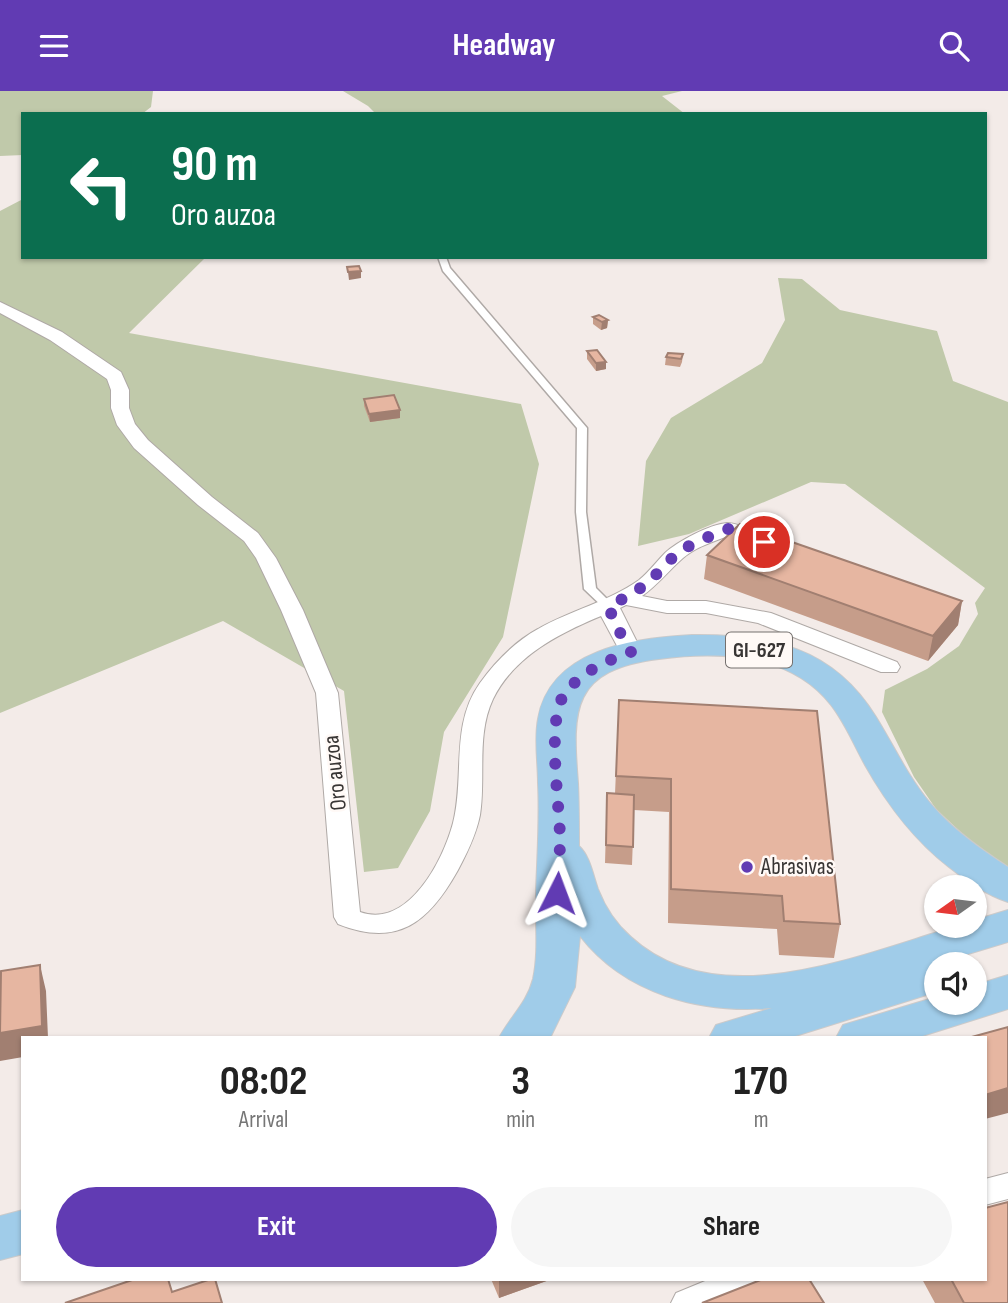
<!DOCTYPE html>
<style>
:root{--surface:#fff;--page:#f6f6f6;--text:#222;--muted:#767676;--accent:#613bb3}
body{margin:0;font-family:"Sofia Sans Condensed",sans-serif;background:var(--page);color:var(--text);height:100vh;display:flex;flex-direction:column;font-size:26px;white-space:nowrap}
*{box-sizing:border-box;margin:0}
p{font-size:23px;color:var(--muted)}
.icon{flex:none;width:38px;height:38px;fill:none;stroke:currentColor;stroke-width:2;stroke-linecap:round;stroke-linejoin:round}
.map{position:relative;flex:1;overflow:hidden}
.drawer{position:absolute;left:21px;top:945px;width:966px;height:245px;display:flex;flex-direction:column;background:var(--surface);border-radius:0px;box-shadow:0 2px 5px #0004}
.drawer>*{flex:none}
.top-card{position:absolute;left:21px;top:21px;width:966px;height:147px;border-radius:0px;box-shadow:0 2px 5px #0004;background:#0b6e4f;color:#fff;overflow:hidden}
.needle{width:46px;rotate:256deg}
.tools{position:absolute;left:924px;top:784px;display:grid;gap:14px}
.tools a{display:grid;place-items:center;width:63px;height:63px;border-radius:50%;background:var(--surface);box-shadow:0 2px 5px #0004;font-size:35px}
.pin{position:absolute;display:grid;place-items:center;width:60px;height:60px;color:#fff;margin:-30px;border:4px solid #fff;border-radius:50%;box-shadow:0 2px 7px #0007}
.me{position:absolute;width:77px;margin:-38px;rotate:3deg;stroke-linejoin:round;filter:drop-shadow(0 0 5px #0008)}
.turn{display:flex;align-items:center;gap:24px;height:147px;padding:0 35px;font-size:32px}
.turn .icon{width:91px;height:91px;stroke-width:2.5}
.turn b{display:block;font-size:49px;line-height:60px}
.eta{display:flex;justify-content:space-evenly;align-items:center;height:119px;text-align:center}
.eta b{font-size:42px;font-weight:700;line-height:49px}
.button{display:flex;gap:14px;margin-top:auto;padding:14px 35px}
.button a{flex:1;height:80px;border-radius:42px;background:var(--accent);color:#fff;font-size:28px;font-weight:700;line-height:80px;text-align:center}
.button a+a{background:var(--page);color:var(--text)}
header{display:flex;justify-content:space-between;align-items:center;height:91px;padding:0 35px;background:var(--accent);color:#fff;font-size:32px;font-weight:700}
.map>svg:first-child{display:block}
.green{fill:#c0c9aa}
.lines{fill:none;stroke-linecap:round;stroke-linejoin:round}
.service-casing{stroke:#afa9a6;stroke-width:3}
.minor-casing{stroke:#afa9a6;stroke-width:2}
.primary-casing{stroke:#cbcaca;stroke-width:2}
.service{fill:#fff;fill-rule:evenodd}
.minor{fill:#fff;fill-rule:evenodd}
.primary{fill:#a0cce9;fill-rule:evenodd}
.wall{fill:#c69d8a}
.shaded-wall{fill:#a17f71}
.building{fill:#e6b6a1;stroke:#a17f71;stroke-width:2}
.route{stroke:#613bb3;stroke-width:12;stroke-dasharray:0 21.6}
.poi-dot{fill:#613bb3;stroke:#fff9f6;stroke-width:2.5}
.labels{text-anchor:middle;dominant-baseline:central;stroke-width:5;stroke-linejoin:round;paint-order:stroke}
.shield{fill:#fff9f6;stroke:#74706e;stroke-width:2}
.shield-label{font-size:21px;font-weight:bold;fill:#383534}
.street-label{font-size:23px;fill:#383534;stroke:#fff9f6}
.poi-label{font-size:23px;fill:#383534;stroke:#fff9f6;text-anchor:start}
</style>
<header><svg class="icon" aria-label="menu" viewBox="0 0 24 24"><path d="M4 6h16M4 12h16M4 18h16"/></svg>Headway<svg class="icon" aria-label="search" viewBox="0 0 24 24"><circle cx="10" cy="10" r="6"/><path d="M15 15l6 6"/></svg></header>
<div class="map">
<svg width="1008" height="1212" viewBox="0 0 1008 1212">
<rect width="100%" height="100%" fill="#f3ebe8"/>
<g class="green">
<path d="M0,0h153l-2,16 -9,7h-119v41l-23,1z"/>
<path d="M343,0h339l-20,5 23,18h-309l-8,-8z"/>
<path d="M23,108v58h183l-77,76 392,71 18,60 -36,173 -59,95 -14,79 -32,57 -34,4 -20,-181 -121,-70 -223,92v-502z"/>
<path d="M778,187l24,1 38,31 97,21 16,50 55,21v469l-24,-17 -48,-45 -22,-32 -32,-65 3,-22 42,-21 32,-23 19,-32 -3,-11 10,-15 -140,-104 -34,-2 -122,52 -51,12 8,-85 25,-43 91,-55 23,-43z"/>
</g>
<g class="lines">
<defs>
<path id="service" d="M438,166h8l4,11 137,160 -1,84 10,76 19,19 -2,2h-8l-21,-20 -8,-77 1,-84 -134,-157z"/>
<g id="minor">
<path d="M0,211l62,30 59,40 8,18v18l6,16 13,16 64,57 46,36 18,25 27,52 35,83 22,219c48,17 83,-51 93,-89 12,-47 -3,-98 27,-140 15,-21 36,-42 58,-54 33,-19 70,-27 101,-49 10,-8 17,-18 26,-27 12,-11 45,-29 62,-30 12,0 29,9 40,14l3,4 -3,4 -7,2 -32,-11c-16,6 -32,11 -45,22 -14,12 -25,27 -41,38l25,5h39l65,12 126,49 3,5 -3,5h-16l-123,-49 -52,-10h-39l-41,-8 -6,3 22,44 -3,5h-16l-22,-41c-41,17 -87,40 -108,83 -17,36 -7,78 -13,116 -4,20 -13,38 -22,55 -29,52 -60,78 -120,54l-4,-7 -18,-224 -35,-83 -25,-52 -12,-17 -46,-36 -64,-57 -17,-23 -6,-17v-18l-4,-11 -57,-39 -50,-27z"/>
<path d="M1008,1082v26l-23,6v-26z"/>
<path d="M710,1188h54l-4,10 -34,14h-55l5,-10z"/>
</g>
<g id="primary">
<path d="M692,544c78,-1 141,12 184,82 18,29 32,60 54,86 22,26 50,46 78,64v35c-22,-7 -41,-21 -59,-35 -36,-28 -62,-63 -84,-102 -11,-20 -20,-42 -34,-60 -40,-52 -112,-54 -172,-46 -87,11 -87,49 -81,124 1,21 1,42 1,63 11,10 14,29 19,43 7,18 18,35 33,48 87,80 230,17 326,-11h18v-6l33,-10v32l-63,19 7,3h-16v28l-147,46h-80l7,-13 56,-17c-72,6 -147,-14 -192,-72l-5,51 -25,51h-51c11,-21 28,-35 34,-59 6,-28 2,-57 3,-85 1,-37 4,-74 2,-111 0,-21 -4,-43 0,-64 12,-70 96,-81 154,-84z"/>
<path d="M1008,884v34l-92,29h-80l7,-13 93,-28v6h39v-18z"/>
<path d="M23,1119v44l-23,6v-44z"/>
</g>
</defs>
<use href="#service" class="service-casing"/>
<use href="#minor" class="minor-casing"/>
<use href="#primary" class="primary-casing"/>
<use href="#service" class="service"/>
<use href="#minor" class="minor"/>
<use href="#primary" class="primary"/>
</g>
<g class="wall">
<path d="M593,226l15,3 -1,8 -6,2 -8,-6z"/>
<path d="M587,260l19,18 -10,2 -9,-12z"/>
<path d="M683,263l-1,8 -2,5 -15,-2 1,-8z"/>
<path d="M364,308l36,19 -30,4 -6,-16z"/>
<path d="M707,464l255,46 -4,24 -30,36 -224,-82z"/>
<path d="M619,609l221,224 -6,34 -55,-3 -2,-26 -109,-6 1,-111 -35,-2 -2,55 -27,-2 2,-70 8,1z"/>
<path d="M491,1188h61l-53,19z"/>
<path d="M922,1188h63l23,24h-73z"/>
</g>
<g class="shaded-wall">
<path d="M361,180v7l-12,2 -1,-8z"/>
<path d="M608,229l-1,8 -6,2 1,-8z"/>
<path d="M606,271v7l-10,2v-8z"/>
<path d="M400,319v8l-30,4 -1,-8z"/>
<path d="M962,510l-4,24 -30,36 5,-25z"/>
<path d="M40,874l6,26 2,47h-25v19l-23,4v-28z"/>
<path d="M1008,997v25l-23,6v-24z"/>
<path d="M499,1188h53l-53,19z"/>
</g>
<g class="building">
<path d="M359,175l2,5 -13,1 -1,-5z"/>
<path d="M599,224l9,5 -6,2 -9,-5z"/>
<path d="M597,259l9,12 -10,1 -9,-12z"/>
<path d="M668,262l15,1 -2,5 -15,-2z"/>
<path d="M394,304l6,15 -31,4 -5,-15z"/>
<path d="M740,433l222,77 -29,35 -226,-81z"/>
<path d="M619,609l198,11 23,213 -56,-3 -2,-25 -111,-7v-110l-55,-3z"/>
<path d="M607,702l27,2 -1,52 -27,-2z"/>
<path d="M40,874l2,61 -42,7 1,-62z"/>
<path d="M1008,936v61l-23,7v-57h-17z"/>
<path d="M1008,1111v101h-44l-13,-24h34v-71z"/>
<path d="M135,1188h33l4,13 39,-13h4l7,24h-157z"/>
<path d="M763,1188h46l15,24h-122z"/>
</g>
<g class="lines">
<path class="route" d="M557,802c1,-18 3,-36 3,-54 0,-33 -14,-119 4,-144 16,-23 42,-34 67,-43l-17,-30 -5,-15 38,-23 30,-31 19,-11 32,-13 36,13"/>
</g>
<circle class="poi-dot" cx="747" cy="776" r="7"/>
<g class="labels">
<rect class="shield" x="726" y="541.5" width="66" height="35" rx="5"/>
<g class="shield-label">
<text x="759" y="559">GI-627</text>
</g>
<g class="street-label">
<text transform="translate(335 682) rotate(-96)">Oro auzoa</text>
</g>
<g class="poi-label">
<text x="761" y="776">Abrasivas</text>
</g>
</g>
</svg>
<div class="tools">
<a><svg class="needle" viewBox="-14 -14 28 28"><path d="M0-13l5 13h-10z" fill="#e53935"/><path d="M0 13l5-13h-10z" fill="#767676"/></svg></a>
<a><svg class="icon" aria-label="sound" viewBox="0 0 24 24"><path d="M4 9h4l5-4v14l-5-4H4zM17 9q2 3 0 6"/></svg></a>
</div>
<div class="pin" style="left:764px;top:451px;background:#d93025"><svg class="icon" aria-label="arrive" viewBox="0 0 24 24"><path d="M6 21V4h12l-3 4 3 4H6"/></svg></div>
<svg class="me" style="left:557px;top:802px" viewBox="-20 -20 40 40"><path d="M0-17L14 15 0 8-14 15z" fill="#613bb3" stroke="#fff" stroke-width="4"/></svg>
<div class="top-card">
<div class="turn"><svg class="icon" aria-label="left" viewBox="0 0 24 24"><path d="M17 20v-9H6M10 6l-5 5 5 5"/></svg><div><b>90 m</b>Oro auzoa</div></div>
</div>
<section class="drawer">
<div class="eta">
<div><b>08:02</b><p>Arrival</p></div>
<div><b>3</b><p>min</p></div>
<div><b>170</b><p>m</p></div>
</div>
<div class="button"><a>Exit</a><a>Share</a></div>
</section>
</div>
